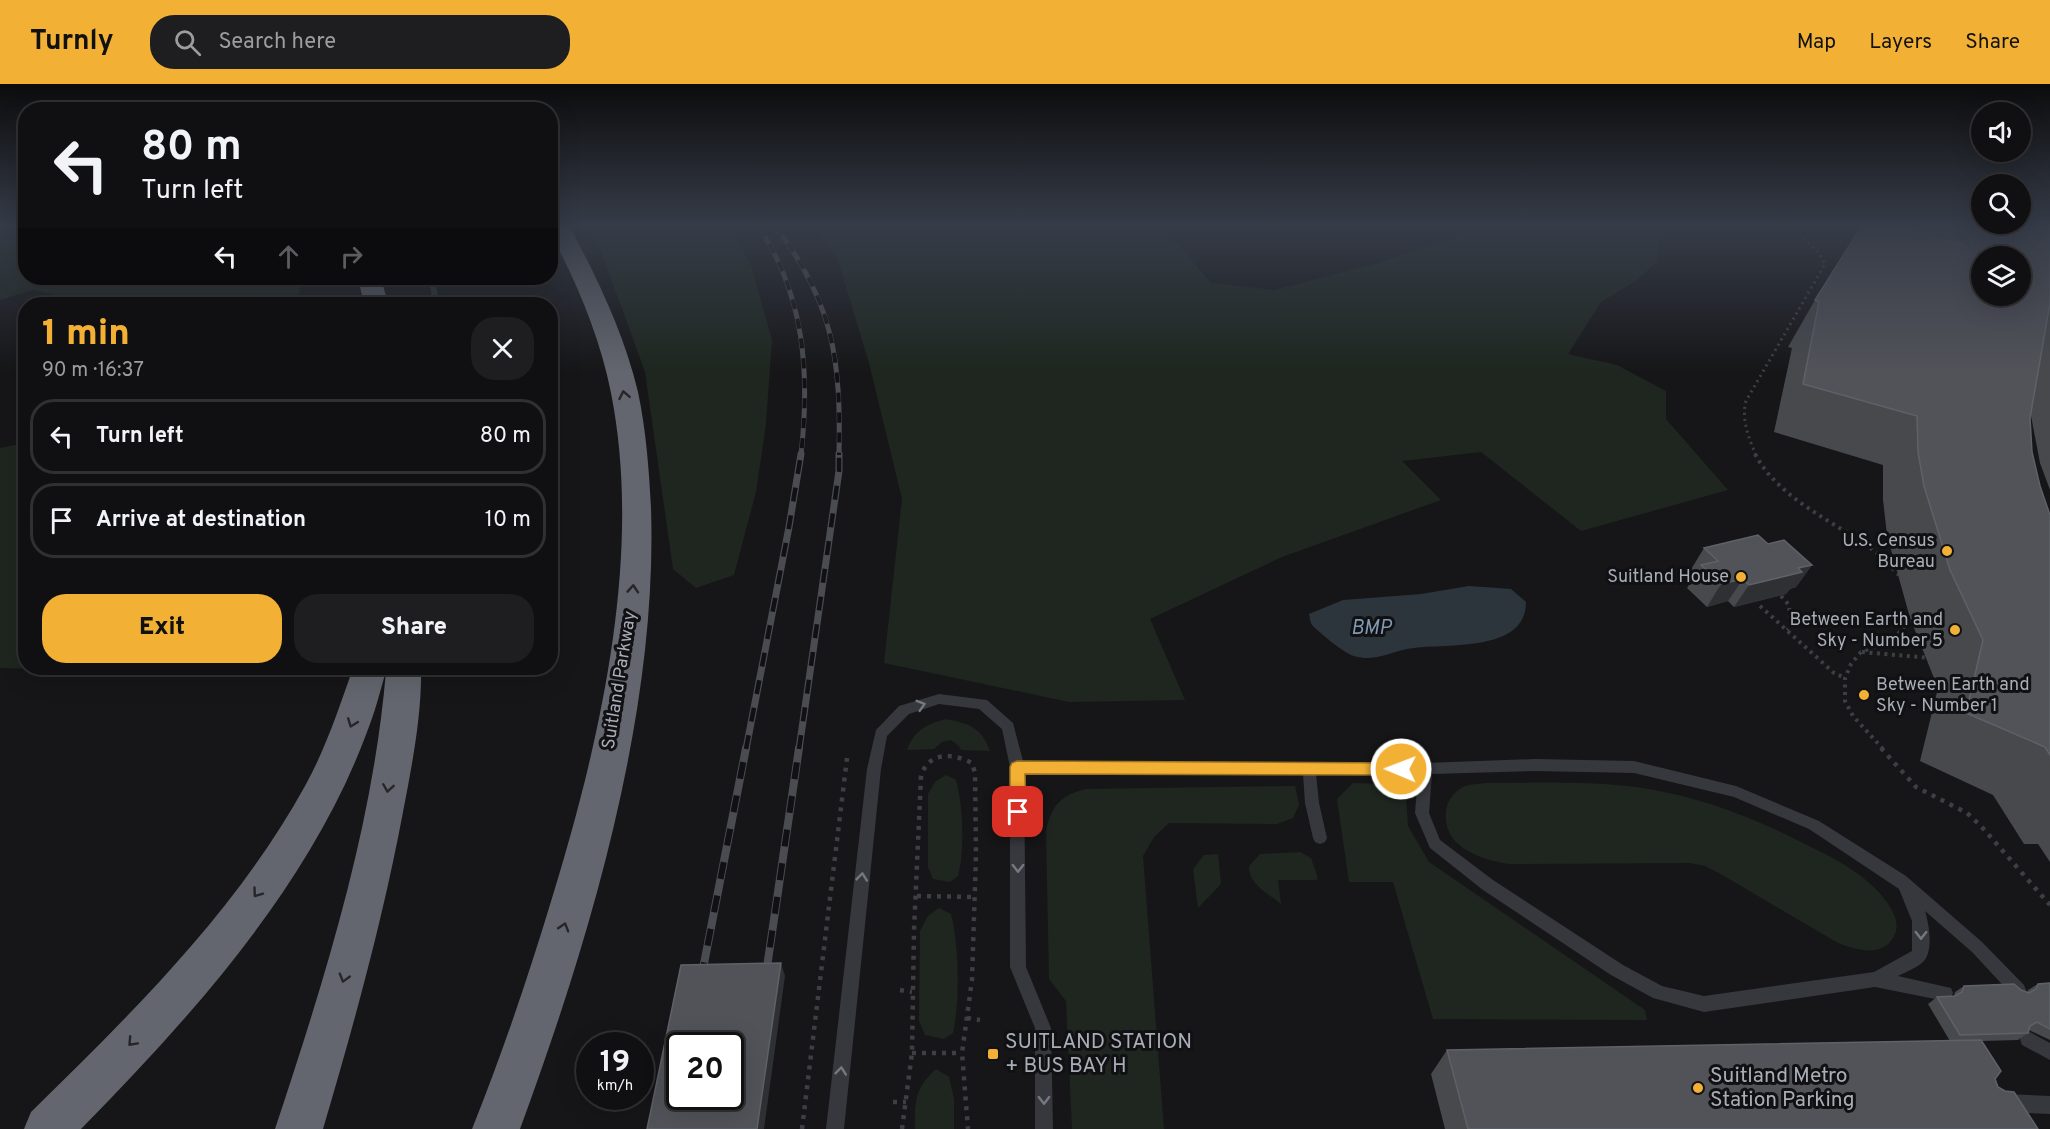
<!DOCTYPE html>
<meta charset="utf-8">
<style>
:root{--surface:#101012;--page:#1e1e20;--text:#f1f3f6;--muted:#9c9d9f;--line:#303032;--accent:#f2b134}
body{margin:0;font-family:Overpass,sans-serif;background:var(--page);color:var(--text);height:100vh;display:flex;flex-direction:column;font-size:22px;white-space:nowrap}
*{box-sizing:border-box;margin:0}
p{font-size:20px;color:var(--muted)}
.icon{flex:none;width:33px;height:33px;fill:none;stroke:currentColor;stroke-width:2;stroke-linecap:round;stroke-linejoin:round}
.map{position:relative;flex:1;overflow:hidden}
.drawer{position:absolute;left:18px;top:213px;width:540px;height:378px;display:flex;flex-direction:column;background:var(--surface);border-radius:24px;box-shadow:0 6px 24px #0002,0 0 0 2px var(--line)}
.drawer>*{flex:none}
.hud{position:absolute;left:18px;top:18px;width:540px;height:183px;border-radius:24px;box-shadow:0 6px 24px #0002,0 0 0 2px var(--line);background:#101012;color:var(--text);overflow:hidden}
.buttons{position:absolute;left:1971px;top:18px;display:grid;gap:12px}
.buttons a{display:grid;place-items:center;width:60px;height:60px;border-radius:50%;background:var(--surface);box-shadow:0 6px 24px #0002,0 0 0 2px var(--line);font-size:30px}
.speed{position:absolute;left:576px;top:948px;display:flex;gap:12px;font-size:30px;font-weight:700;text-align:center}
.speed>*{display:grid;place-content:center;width:78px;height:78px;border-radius:50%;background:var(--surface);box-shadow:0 6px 24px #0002,0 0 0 2px var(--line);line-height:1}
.speed small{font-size:15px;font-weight:400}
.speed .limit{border:3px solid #111;border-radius:9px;background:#fff;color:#111}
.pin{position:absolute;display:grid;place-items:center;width:51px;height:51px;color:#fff;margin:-26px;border-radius:12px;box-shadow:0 3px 9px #0006}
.me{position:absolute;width:66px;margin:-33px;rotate:271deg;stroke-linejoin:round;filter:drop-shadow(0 0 4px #0008)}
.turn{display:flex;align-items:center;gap:21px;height:126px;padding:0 24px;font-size:27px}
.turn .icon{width:78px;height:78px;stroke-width:2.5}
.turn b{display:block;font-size:42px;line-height:51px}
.lanes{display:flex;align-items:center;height:57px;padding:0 24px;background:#0003;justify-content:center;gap:30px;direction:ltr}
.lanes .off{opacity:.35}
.round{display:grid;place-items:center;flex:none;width:63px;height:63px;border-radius:24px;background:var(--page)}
.headline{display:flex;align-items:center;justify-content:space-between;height:102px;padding:0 24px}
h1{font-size:36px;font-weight:800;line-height:45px;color:var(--accent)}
.cta{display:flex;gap:12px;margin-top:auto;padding:12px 24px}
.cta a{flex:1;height:69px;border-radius:24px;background:var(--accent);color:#111;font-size:24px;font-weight:800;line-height:69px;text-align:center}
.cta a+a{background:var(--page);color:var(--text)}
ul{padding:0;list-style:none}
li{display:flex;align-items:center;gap:18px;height:75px;margin:0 12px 9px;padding:0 12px;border:3px solid var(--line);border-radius:24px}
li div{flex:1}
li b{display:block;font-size:22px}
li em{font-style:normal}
header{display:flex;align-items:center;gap:36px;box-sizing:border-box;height:84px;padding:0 30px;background:var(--accent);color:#111}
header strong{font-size:28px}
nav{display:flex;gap:33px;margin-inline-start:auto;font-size:21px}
.search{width:420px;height:54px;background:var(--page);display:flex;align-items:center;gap:15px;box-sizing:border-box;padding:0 21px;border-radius:24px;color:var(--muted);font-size:22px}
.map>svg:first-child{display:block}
.green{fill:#1e261f}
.water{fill:#2c353c}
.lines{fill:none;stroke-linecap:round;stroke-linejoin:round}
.stream{stroke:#2c353c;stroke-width:6}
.path-far2{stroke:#3d3f44;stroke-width:3;stroke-dasharray:2 4;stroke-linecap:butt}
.path-far1{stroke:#3d3f44;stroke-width:4;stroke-dasharray:3 4.5;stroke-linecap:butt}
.path{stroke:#3d3f44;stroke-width:4.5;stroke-dasharray:4 6;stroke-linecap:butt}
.lane{fill:#37383d;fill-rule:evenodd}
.highway{fill:#63666e;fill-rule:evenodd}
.rail-far2-casing{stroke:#4a4c52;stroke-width:5}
.rail-far1-casing{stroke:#4a4c52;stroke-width:7}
.rail-casing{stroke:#4a4c52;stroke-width:8}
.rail-far2{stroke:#111113;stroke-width:4;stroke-dasharray:10;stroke-linecap:butt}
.rail-far1{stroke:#111113;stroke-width:4.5;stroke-dasharray:14;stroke-linecap:butt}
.rail{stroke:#111113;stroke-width:6;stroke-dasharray:17;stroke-linecap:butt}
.wall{fill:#47494d}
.shaded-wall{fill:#2f3033}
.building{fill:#525359;stroke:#5f6168;stroke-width:1.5;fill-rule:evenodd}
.oneway{stroke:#26262a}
.oneway2{stroke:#757881}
.route{fill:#f2b134;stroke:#9d7322;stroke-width:1.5}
.poi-dot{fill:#f2b134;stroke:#111113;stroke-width:2}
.labels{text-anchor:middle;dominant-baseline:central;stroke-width:6;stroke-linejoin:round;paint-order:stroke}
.poi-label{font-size:18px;fill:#a8adb8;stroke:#111113;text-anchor:end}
.street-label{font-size:18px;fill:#a8adb8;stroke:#111113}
.water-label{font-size:20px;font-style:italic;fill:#7f9bb3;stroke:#111113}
.near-poi-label{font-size:21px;fill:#a8adb8;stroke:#111113;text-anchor:start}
</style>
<header>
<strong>Turnly</strong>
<div class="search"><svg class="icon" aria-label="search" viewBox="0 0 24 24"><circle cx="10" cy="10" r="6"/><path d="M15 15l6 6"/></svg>Search here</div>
<nav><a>Map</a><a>Layers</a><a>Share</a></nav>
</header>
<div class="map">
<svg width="2050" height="1045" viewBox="0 0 2050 1045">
<rect width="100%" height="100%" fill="#161618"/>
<g class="green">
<path d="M0,143h25l1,51h274l-2,26h-200l-65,-14 -33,10z"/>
<path d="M586,143h145l20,38 21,75 -6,84 -10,68 -22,83 -38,13 -23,-19 -28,-197 -44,-121z"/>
<path d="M814,143h350l47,56 64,7 103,-27 108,-36h231l-58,9 -2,26 -23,20 -33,20 -33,52 49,11 49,26v28l62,71 -147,41 -100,-79 -79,9 39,39 -159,57 -132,62 35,81 -116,2 -185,-39 18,-164 -33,-136 -31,-103z"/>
<path d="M25,359l1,225h60l-1,2 -85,-2v-220z"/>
<path d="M946,635c24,5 35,8 44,32l-29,-1 -2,-4 -8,-6 -9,2 -8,7 -27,1c7,-20 20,-26 39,-31z"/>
<path d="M946,691l10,5c7,26 9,70 2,96l-8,6 -17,-3 -5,-12v-73l7,-12z"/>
<path d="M1353,699l33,1 12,4 8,9 2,29 21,36 216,148 2,10 -214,-1 -40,-137h-44l-12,-83z"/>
<path d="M1486,699c46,0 94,-2 141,3 65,7 126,31 184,61 29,14 62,32 79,60 6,9 9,20 4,29 -11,22 -38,14 -56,7l-119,-70 -14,-7 -15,-3 -181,1c-19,-3 -38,-8 -52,-21 -16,-15 -16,-45 6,-56 6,-3 16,-3 23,-4z"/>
<path d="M1295,702l4,19 -6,13 -16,6 -108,-1 -15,14 -11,19 21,273h-92l-6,-128 -17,-22 -3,-148c5,-25 15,-36 40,-42z"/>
<path d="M1300,768l11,6 7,20 -2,2h-38l3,24c-12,-10 -33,-20 -32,-38l11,-12z"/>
<path d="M1218,770l3,30 -23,24 -5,-39 11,-14z"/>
<path d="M939,824l12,6c8,31 9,88 2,119l-9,6 -19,-4 -6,-14 1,-90 8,-15z"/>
<path d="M936,985l13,8 5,22v30h-39c0,-28 -1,-40 21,-60z"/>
</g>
<path class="water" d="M1469,502l42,3 15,13c0,53 -85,40 -119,47 -20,4 -33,13 -53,7 -9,-2 -34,-23 -41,-30 -3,-3 -3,-8 -4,-12l34,-14 78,-6z"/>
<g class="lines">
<path class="stream" d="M432,194l4,26"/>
<path class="path-far2" d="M1756,371c-7,-16 -15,-36 -10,-54l79,-137 -5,-10 -29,-27"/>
<g class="path-far1">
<path d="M1755,370c24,45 78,67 117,95 10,8 18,17 27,26"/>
<path d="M1781,512l8,9 2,22 -4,3"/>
<path d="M1760,522l74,67 11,5"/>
<path d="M1862,568l68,6"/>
<path d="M1883,665l-30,-33 -8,-15v-23l6,-14 10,-12 33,-13 19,-23"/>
</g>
<g class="path">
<path d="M1881,664l35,39 51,26 14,13 69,79"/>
<path d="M917,812l57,1"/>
<path d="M900,906l12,2"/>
<path d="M967,934l13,2"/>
<path d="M912,969h50"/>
<path d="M893,1018h13"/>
<path d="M802,1045l45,-371"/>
<path d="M902,1045l10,-76 2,-123 7,-154c8,-25 31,-23 51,-13l3,10 1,81 -4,126 -10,73 6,76"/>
</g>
<g class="lane">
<path d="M939,610l48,6 26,23 10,38 402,2 110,-4 99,2 102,25 83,35 87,55 76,66 42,43 2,5 -2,5 -6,3 -6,-3 -40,-43 -47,-41c4,13 9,40 -2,51 -7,6 -17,10 -25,14l53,12 2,5 -2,5 -6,3 -70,-14 -171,25 -51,-14 -42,-23 -128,-85 -53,-42 -15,-35 3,-38 -102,-1 3,29 8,35 -2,4 -5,2 -5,-2 -2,-4 -8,-35 -2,-29 -279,-1 2,194 25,61 2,101h-18v-101l-25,-61v-200l-8,-38 -23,-20 -40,-5 -30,10 -22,22 -6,33 -37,360h-18l41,-360 9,-39 23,-24zM1535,687l99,2 100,24 75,32 90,60 13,32v30l-38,21 -170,24 -42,-10 -39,-21 -130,-85 -53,-40 -11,-27 3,-39z"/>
<path d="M2028,947l22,12v17l-28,-15 -2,-6 2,-6z"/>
<path d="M2006,1010l44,2v18l-44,-2 -6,-3 -3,-6 3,-6z"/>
</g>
<g class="highway">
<path d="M550,143h20c28,53 54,106 68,165 8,38 11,77 13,116 7,204 -61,431 -131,621h-48c29,-72 54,-146 77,-221 49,-158 95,-349 62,-515 -11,-56 -34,-110 -61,-161z"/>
<path d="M358,194h23l7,26h-24z"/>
<path d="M353,584h68c1,47 -9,97 -18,144 -20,107 -49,212 -80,317h-48c49,-148 98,-302 111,-458 -6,21 -11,41 -19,61 -56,152 -174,283 -286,397h-57l7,-17c101,-99 205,-201 274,-326 21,-38 34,-78 48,-118z"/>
</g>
<defs>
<g id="rail-far2">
<path d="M759,143c46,70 51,147 42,228"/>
<path d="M776,143c58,77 65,134 63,228"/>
</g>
<g id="rail-far1">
<path d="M746,665l43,-222 12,-73"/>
<path d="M799,665l40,-278v-17"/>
</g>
<g id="rail">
<path d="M701,895l45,-231"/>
<path d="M765,897l34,-233"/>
</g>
</defs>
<use href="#rail-far2" class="rail-far2-casing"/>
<use href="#rail-far1" class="rail-far1-casing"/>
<use href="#rail" class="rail-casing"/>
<use href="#rail-far2" class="rail-far2"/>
<use href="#rail-far1" class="rail-far1"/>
<use href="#rail" class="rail"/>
</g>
<g class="wall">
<path d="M1861,143h189v263l-10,-27 -9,-47 -1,2 2,34 8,34 10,29v347l-12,-18h-14l-31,-49 -73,-34 18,-73 -28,-70 -23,-83 -4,-35v-35l-109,-33 18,-84 -4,-1 27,-47z"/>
<path d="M1768,460l44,21 -16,22 -6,2 -4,5 -52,13 -6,-6 -21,6 -20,-19 8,-13 -5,-4 14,-23z"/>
<path d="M2050,899v57l-21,-10 -1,3 -10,7 -36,1 16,46 7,4 33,38h-593l-14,-55 16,-24 503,-9 -22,-37 9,-7 17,-1 1,-4 9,-6 57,4 6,3 1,-3 10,-6z"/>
</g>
<g class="shaded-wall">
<path d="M1812,481l-16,22 -6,2 -4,5 -52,13 15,-22 49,-17z"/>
<path d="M1743,495l-15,22 -21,6 14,-23z"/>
<path d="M781,879l4,13 -21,153h-7z"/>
</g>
<g class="building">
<path d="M1861,143h39l70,20 8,-20h72v76l-20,115 2,34 8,34 10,29v240l-5,-8 -79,-34 17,-73 -33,-70 -26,-84 -6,-34 -1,-36 -114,-32 16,-82 -4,-2zM1982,172h38v40h-38z"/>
<path d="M1758,451l10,9 16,-4 28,25 -14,3 4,4 -53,13 -6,-6 -22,5 -20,-19 17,-4 -14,-13z"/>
<path d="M781,879l-24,166h-110l34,-164zM680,962h50v50h-50z"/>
<path d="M2050,899v46l-13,-7 -7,4 -2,7 -68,2 -23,-38 18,-1 7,-4 2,-6 50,-2 7,6 8,3 7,-4 2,-5z"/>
<path d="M1981,956l20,31 -6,8 3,8 7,4 9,1 24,37h-570l-21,-79z"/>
</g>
<defs><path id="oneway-chevron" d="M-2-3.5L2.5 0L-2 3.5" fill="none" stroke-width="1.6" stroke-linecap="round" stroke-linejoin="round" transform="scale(1.5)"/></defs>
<g class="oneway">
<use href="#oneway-chevron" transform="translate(624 311) rotate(-101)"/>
<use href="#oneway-chevron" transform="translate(633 505) rotate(-86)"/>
<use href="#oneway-chevron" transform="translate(352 639) rotate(111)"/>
<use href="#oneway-chevron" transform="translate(388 704) rotate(99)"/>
<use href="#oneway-chevron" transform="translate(257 809) rotate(126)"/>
<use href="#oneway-chevron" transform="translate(564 843) rotate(-73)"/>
<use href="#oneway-chevron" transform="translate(344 894) rotate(106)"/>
<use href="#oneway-chevron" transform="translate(132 958) rotate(133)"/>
</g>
<g class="oneway2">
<use href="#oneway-chevron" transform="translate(921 621) rotate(-17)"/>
<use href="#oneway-chevron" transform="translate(1018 784) rotate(90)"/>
<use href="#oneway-chevron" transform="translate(862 793) rotate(-84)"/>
<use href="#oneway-chevron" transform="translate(1921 851) rotate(90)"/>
<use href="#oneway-chevron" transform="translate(841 987) rotate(-84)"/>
<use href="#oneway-chevron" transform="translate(1044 1016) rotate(89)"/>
</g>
<linearGradient id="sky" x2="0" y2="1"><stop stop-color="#0c0c0d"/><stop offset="0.49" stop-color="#363c48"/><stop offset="1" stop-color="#363c48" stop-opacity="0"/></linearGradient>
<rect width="2050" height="289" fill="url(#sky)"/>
<path class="route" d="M1017,677l384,2 6,1 2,5 -2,4 -6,2 -376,-1 1,38 -3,5 -5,2 -6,-2 -2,-5v-45l2,-4z"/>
<g class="poi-dot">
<circle cx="1947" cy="467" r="6"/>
<circle cx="1741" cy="493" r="6"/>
<circle cx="1955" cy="546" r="6"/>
<circle cx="1864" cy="611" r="6"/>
<rect x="987" y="964" width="12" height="12" rx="3"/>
<circle cx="1698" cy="1004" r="6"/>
</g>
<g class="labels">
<g class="poi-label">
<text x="1935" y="457">U.S. Census<tspan x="1935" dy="21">Bureau</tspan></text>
<text x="1729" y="493">Suitland House</text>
<text x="1943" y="536">Between Earth and<tspan x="1943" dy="21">Sky - Number 5</tspan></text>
<text x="1876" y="601" text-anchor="start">Between Earth and<tspan x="1876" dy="21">Sky - Number 1</tspan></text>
</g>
<g class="street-label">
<text transform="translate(620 596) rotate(-81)">Suitland Parkway</text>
</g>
<g class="water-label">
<text x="1371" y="545">BMP</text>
</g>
<g class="near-poi-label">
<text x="1005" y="958">SUITLAND STATION<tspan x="1005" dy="24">+ BUS BAY H</tspan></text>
<text x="1710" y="992">Suitland Metro<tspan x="1710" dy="24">Station Parking</tspan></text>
</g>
</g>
</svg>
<div class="buttons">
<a><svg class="icon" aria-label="sound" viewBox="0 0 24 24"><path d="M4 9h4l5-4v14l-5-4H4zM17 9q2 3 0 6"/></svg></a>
<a><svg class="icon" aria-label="search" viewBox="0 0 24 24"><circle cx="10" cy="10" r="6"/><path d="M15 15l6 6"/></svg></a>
<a><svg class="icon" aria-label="layers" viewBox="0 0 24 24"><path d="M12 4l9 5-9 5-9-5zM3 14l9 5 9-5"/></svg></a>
</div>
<div class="speed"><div>19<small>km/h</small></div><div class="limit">20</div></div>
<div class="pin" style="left:1018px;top:728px;background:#d93025"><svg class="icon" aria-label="arrive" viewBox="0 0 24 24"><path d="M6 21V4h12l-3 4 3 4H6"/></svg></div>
<svg class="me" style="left:1401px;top:685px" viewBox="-20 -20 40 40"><circle r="17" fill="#f2b134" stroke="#fff" stroke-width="3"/><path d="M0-11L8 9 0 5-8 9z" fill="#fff"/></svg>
<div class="hud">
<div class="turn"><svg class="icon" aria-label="left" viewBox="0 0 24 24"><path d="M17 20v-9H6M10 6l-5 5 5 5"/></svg><div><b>80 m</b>Turn left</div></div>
<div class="lanes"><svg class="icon" aria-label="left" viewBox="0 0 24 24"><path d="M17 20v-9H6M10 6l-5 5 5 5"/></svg><svg class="icon off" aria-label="ahead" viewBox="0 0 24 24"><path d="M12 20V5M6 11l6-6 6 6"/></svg><svg class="icon off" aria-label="right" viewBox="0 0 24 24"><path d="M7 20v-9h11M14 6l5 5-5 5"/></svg></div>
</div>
<section class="drawer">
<div class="headline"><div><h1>1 min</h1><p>90 m · 16:37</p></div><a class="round"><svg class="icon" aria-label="close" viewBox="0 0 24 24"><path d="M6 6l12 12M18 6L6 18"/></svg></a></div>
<ul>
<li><svg class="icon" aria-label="left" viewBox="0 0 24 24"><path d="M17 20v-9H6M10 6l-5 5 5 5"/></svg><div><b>Turn left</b></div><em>80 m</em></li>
<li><svg class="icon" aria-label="arrive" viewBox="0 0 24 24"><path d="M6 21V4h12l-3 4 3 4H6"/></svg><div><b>Arrive at destination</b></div><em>10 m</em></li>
</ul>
<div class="cta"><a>Exit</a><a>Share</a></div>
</section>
</div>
